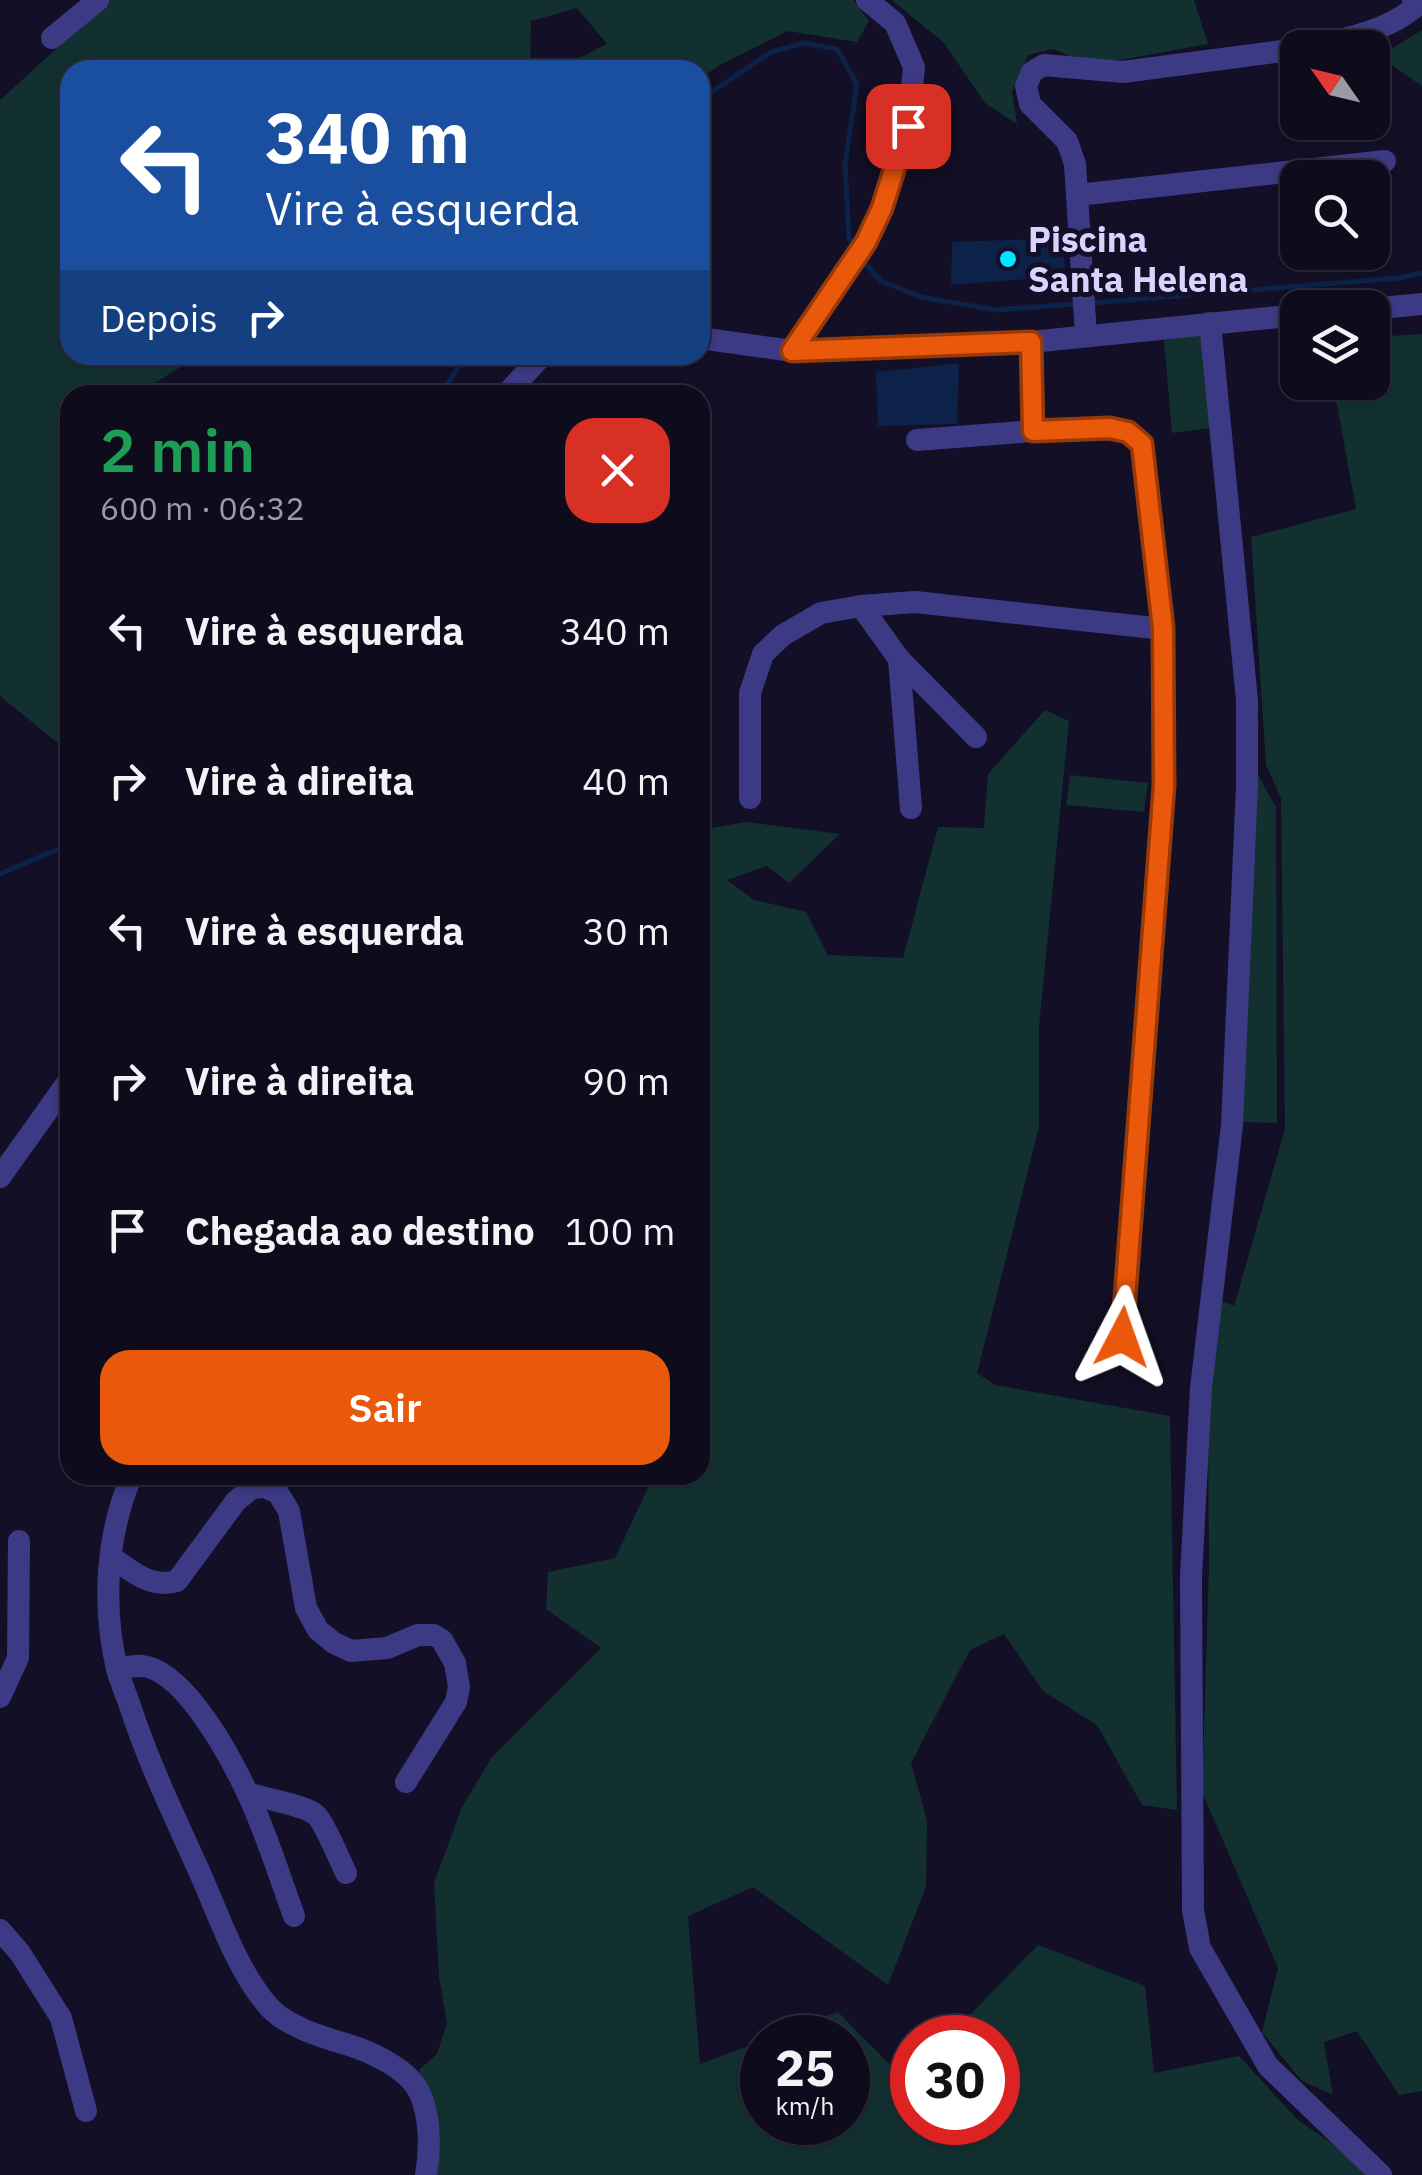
<!DOCTYPE html>
<html lang="pt">
<meta charset="utf-8">
<style>
:root{--surface:#0e0b1c;--page:#1c1929;--text:#f1f3f6;--muted:#9b9ba3;--line:#2e2b3b;--accent:#ea580c}
body{margin:0;font-family:"IBM Plex Sans",sans-serif;background:var(--page);color:var(--text);height:100vh;display:flex;flex-direction:column;font-size:38px;white-space:nowrap}
*{box-sizing:border-box;margin:0}
p{font-size:32px;color:var(--muted)}
.icon{flex:none;width:55px;height:55px;fill:none;stroke:currentColor;stroke-width:2;stroke-linecap:round;stroke-linejoin:round}
.map{position:relative;flex:1;overflow:hidden}
.details{position:absolute;left:60px;top:385px;width:650px;height:1100px;display:flex;flex-direction:column;background:var(--surface);border-radius:30px;box-shadow:0 2px 8px #0004,0 0 0 2px var(--line)}
.details>*{flex:none}
.hud{position:absolute;left:60px;top:60px;width:650px;height:305px;border-radius:30px;box-shadow:0 2px 8px #0004,0 0 0 2px var(--line);background:#1a4fa0;color:#fff;overflow:hidden}
.needle{width:65px;rotate:304deg}
.controls{position:absolute;left:1280px;top:30px;display:grid;gap:20px}
.controls a{display:grid;place-items:center;width:110px;height:110px;border-radius:20px;background:var(--surface);box-shadow:0 2px 8px #0004,0 0 0 2px var(--line);font-size:50px}
.speed{position:absolute;left:740px;top:2015px;display:flex;gap:20px;font-size:50px;font-weight:700;text-align:center}
.speed>*{display:grid;place-content:center;width:130px;height:130px;border-radius:50%;background:var(--surface);box-shadow:0 2px 8px #0004,0 0 0 2px var(--line);line-height:1}
.speed small{font-size:25px;font-weight:400}
.speed .limit{border:15px solid #d22;background:#fff;color:#111}
.pin{position:absolute;display:grid;place-items:center;width:85px;height:85px;color:#fff;margin:-42px;border-radius:20px;box-shadow:0 5px 15px #0006}
.me{position:absolute;width:110px;margin:-55px;rotate:4deg;stroke-linejoin:round;filter:drop-shadow(0 0 8px #0008)}
.turn{display:flex;align-items:center;gap:35px;height:210px;padding:0 40px;font-size:45px}
.turn .icon{width:130px;height:130px;stroke-width:2.5}
.turn b{display:block;font-size:70px;line-height:85px}
.then{display:flex;align-items:center;height:95px;padding:0 40px;background:#0003;gap:20px;font-size:38px}
.round{display:grid;place-items:center;flex:none;width:105px;height:105px;border-radius:30px;background:var(--page)}
.summary{display:flex;align-items:center;justify-content:space-between;height:170px;padding:0 40px}
h1{font-size:60px;font-weight:600;line-height:75px;color:#1e9e55}
.cta{display:flex;gap:20px;margin-top:auto;padding:20px 40px}
.cta a{flex:1;height:115px;border-radius:30px;background:var(--accent);color:#fff;font-size:40px;font-weight:600;line-height:115px;text-align:center}
ul{padding:0;list-style:none}
li{display:flex;align-items:center;gap:30px;height:150px;padding:0 40px}
li div{flex:1}
li b{display:block;font-size:38px}
li em{font-style:normal}
.map>svg:first-child{display:block}
.green{fill:#12302f}
.water{fill:#0c2248}
.lines{fill:none;stroke-linecap:round;stroke-linejoin:round}
.stream{stroke:#0c2248;stroke-width:5}
.minor{stroke:#3d3a85;stroke-width:22}
.route-casing{stroke:#983908;stroke-width:25}
.route{stroke:#ea580c;stroke-width:18}
.poi-dot{fill:#00e5ff;stroke:#130f26;stroke-width:4}
.labels{text-anchor:middle;dominant-baseline:central;stroke-width:10;stroke-linejoin:round;paint-order:stroke}
.poi-label{font-size:35px;font-weight:bold;fill:#d9d4ff;stroke:#130f26;text-anchor:start}
</style>
<div class="map">
<svg width="1422" height="2175" viewBox="0 0 1422 2175">
<rect width="100%" height="100%" fill="#130f26"/>
<g class="green">
<path d="M110,0h743l16,21 -12,21 -69,-11 -70,35 -18,13v-9h-144l51,-26 -30,-36 -46,13 -1,49h-460v285h131l-53,32 5,8h-83v358l-70,-57v-596z"/>
<path d="M892,0h302l14,44 -116,21 -39,-16 -25,6 -16,37 5,32 -32,-21 -41,-60z"/>
<path d="M1422,30v56l-43,-30z"/>
<path d="M1205,333l6,95 -39,5 -8,-93z"/>
<path d="M1422,334v1757l-23,4 -42,-64 -33,11 9,53 -31,-14 -40,-49 16,-64 -76,-176 7,-225 -1,-144 7,-125 19,8 51,-177 -4,-331 -15,-33 -15,-228 105,-28 -23,-126 39,-1 1,-45z"/>
<path d="M1045,710l24,11 -30,306v99l-62,247 18,12 175,31 7,394 -35,-5 -45,-80 -54,-34 -39,-57 -34,16 -59,113 16,57 -1,67 -38,98 -135,-98 -65,29 12,148 62,-23v81h86v-84l-75,-1 65,-25 74,75v35l61,1 21,6 -1,-6 5,-1v-84l-33,-1 -4,-13 77,-79 107,41 9,87 85,-17 59,64 39,27 28,28h-929l1,-57 -18,-48 18,-16 10,-31 -8,-46 -5,-94 28,-76 30,-50 109,-109 -55,-39 2,-37 67,-14 39,-83h46v-645l46,-8 94,12 -51,49 -22,-17 -40,14 27,20 52,12 22,43 75,3 35,-131 46,1 4,-54z"/>
<path d="M1070,775l78,8 -4,29 -78,-7z"/>
<path d="M1258,775l18,32 1,316 -36,-1z"/>
</g>
<g class="water">
<path d="M1062,238l4,38 -115,9 1,-43z"/>
<path d="M959,363l-2,61 -79,2 -2,-54z"/>
</g>
<g class="lines">
<g class="stream">
<path d="M700,100l71,-48 33,-9 33,6 20,35 -12,80 4,74 4,7"/>
<path d="M861,259l20,22 40,16 74,13 81,-6"/>
<path d="M1092,303l307,-25 23,-5"/>
<path d="M440,395l27,-40"/>
<path d="M0,874l70,-30"/>
</g>
<g class="minor">
<path d="M52,38l46,-38"/>
<path d="M1305,48c38,-9 78,-15 109,-40l-1,-8"/>
<path d="M1077,195l308,-34"/>
<path d="M1372,309l50,-5"/>
<path d="M1210,323l37,377v86l-15,339 -31,263 -10,188 2,334 7,38 68,118 113,109"/>
<path d="M1086,336l-11,-172 -8,-23 -37,-37 -4,-18 6,-14 12,-7 79,7 175,-23"/>
<path d="M700,338l92,13 239,-9 267,-27"/>
<path d="M1031,342l2,89"/>
<path d="M792,351l74,-109 16,-34 26,-82 6,-59 -19,-44 -28,-23"/>
<path d="M509,395l2,-6 28,-30 8,-4"/>
<path d="M917,440l116,-9 77,-2 18,3 13,11 22,186 1,157 -42,551"/>
<path d="M861,606l38,53 12,149"/>
<path d="M899,659l77,78"/>
<path d="M750,798v-105l13,-39 20,-19 38,-22 40,-7 54,-4 248,27"/>
<path d="M0,1177l70,-98"/>
<path d="M132,1475c-26,60 -30,131 -15,194 4,15 11,29 15,43 19,56 44,108 68,161 19,43 38,100 70,135 19,20 56,30 82,38 19,6 45,19 59,34 20,22 20,67 15,95"/>
<path d="M111,1557c21,14 40,32 66,24l59,-80 16,-13 13,-1 13,6 11,18 17,97 12,22 16,13 17,8 36,-3 31,-13h16l8,5 13,23 4,24 -3,15 -50,80"/>
<path d="M117,1669c11,-2 20,-5 31,-2 40,11 82,89 99,125 19,40 32,83 47,124"/>
<path d="M0,1697l18,-39 1,-117"/>
<path d="M248,1793c16,6 59,12 69,23 8,8 23,45 29,57"/>
<path d="M0,1930l20,23 41,65 25,93"/>
</g>
</g>
<g class="lines">
<defs>
<path id="route" d="M908,126l-26,82 -16,34 -74,109 239,-9 2,89 77,-3 18,4 14,12 21,184 1,158 -42,551"/>
</defs>
<use href="#route" class="route-casing"/>
<use href="#route" class="route"/>
</g>
<circle class="poi-dot" cx="1008" cy="259" r="10"/>
<g class="labels">
<g class="poi-label">
<text x="1028" y="239">Piscina<tspan x="1028" dy="40">Santa Helena</tspan></text>
</g>
</g>
</svg>
<div class="controls">
<a><svg class="needle" viewBox="-14 -14 28 28"><path d="M0-13l5 13h-10z" fill="#e53935"/><path d="M0 13l5-13h-10z" fill="#9b9ba3"/></svg></a>
<a><svg class="icon" aria-label="search" viewBox="0 0 24 24"><circle cx="10" cy="10" r="6"/><path d="M15 15l6 6"/></svg></a>
<a><svg class="icon" aria-label="layers" viewBox="0 0 24 24"><path d="M12 4l9 5-9 5-9-5zM3 14l9 5 9-5"/></svg></a>
</div>
<div class="speed"><div>25<small>km/h</small></div><div class="limit">30</div></div>
<div class="pin" style="left:908px;top:126px;background:#d93025"><svg class="icon" aria-label="arrive" viewBox="0 0 24 24"><path d="M6 21V4h12l-3 4 3 4H6"/></svg></div>
<svg class="me" style="left:1122px;top:1337px" viewBox="-20 -20 40 40"><path d="M0-17L14 15 0 8-14 15z" fill="#ea580c" stroke="#fff" stroke-width="4"/></svg>
<div class="hud">
<div class="turn"><svg class="icon" aria-label="left" viewBox="0 0 24 24"><path d="M17 20v-9H6M10 6l-5 5 5 5"/></svg><div><b>340 m</b>Vire à esquerda</div></div>
<div class="then">Depois<svg class="icon" aria-label="right" viewBox="0 0 24 24"><path d="M7 20v-9h11M14 6l5 5-5 5"/></svg></div>
</div>
<section class="details">
<div class="summary"><div><h1>2 min</h1><p>600 m · 06:32</p></div><a class="round" style="background:#d93025;color:#fff"><svg class="icon" aria-label="close" viewBox="0 0 24 24"><path d="M6 6l12 12M18 6L6 18"/></svg></a></div>
<ul>
<li><svg class="icon" aria-label="left" viewBox="0 0 24 24"><path d="M17 20v-9H6M10 6l-5 5 5 5"/></svg><div><b>Vire à esquerda</b></div><em>340 m</em></li>
<li><svg class="icon" aria-label="right" viewBox="0 0 24 24"><path d="M7 20v-9h11M14 6l5 5-5 5"/></svg><div><b>Vire à direita</b></div><em>40 m</em></li>
<li><svg class="icon" aria-label="left" viewBox="0 0 24 24"><path d="M17 20v-9H6M10 6l-5 5 5 5"/></svg><div><b>Vire à esquerda</b></div><em>30 m</em></li>
<li><svg class="icon" aria-label="right" viewBox="0 0 24 24"><path d="M7 20v-9h11M14 6l5 5-5 5"/></svg><div><b>Vire à direita</b></div><em>90 m</em></li>
<li><svg class="icon" aria-label="arrive" viewBox="0 0 24 24"><path d="M6 21V4h12l-3 4 3 4H6"/></svg><div><b>Chegada ao destino</b></div><em>100 m</em></li>
</ul>
<div class="cta"><a>Sair</a></div>
</section>
</div>
